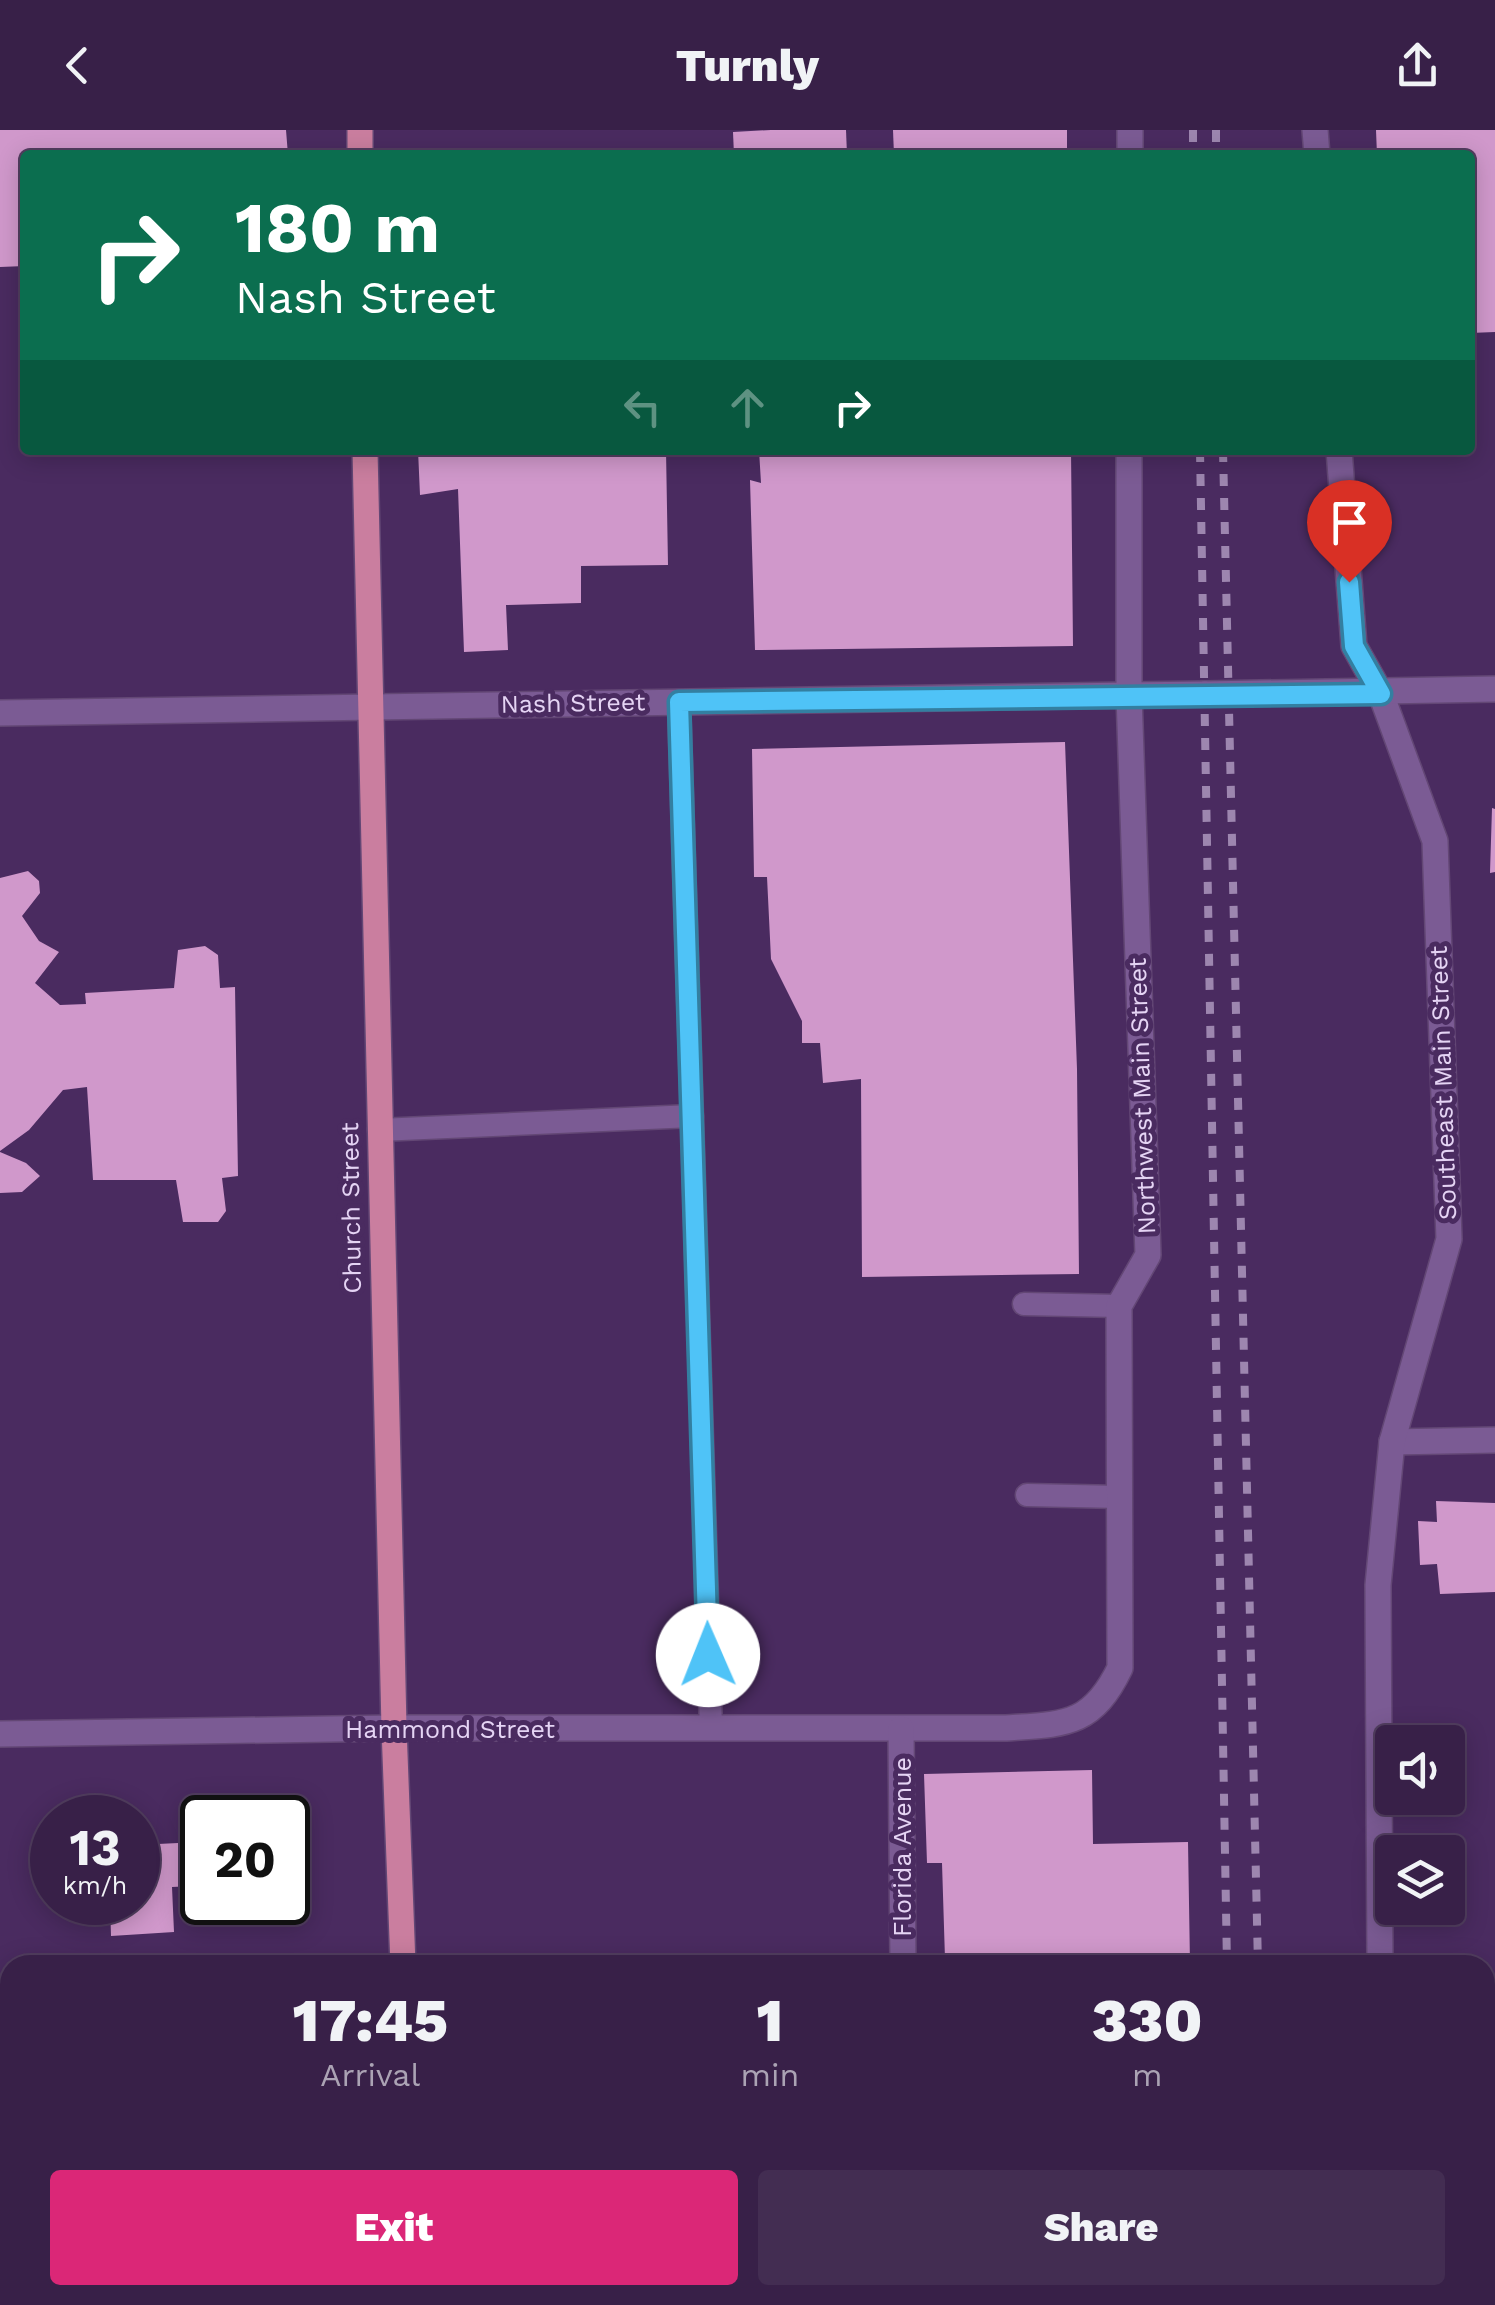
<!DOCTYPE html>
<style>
:root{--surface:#382048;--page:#432d52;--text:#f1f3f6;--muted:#aba3b4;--line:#523e60;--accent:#db2777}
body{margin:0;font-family:"Work Sans",sans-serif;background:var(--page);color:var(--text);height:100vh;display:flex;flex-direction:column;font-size:38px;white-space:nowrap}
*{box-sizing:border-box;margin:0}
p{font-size:32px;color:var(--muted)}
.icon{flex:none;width:55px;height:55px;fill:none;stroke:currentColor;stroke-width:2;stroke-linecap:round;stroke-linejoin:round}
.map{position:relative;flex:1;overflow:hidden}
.panel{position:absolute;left:0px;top:1825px;width:1495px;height:350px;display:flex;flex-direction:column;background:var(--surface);border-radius:30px 30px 0 0;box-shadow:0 5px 25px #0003,0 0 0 2px var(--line)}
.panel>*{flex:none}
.top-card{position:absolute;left:20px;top:20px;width:1455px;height:305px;border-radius:10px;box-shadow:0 5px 25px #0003,0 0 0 2px var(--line);background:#0b6e4f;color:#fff;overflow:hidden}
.buttons{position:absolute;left:1375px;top:1595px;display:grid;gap:20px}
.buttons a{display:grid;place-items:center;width:90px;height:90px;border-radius:10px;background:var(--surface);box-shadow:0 5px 25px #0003,0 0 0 2px var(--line);font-size:50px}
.speed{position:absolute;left:30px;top:1665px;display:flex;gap:20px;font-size:50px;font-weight:700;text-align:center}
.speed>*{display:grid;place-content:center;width:130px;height:130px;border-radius:50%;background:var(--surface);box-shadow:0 5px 25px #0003,0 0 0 2px var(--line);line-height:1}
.speed small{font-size:25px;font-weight:400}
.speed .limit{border:5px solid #111;border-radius:15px;background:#fff;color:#111}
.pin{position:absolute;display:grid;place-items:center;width:85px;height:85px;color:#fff;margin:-102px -42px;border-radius:50% 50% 50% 0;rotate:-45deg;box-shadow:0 0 10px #0007}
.pin .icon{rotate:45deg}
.me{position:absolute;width:110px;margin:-55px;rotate:359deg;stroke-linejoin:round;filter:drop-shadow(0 0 8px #0008)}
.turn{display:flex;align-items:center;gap:35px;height:210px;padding:0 50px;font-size:45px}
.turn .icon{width:130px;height:130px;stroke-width:2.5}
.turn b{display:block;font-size:70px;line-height:85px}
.lanes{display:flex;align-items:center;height:95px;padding:0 50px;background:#0003;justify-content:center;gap:50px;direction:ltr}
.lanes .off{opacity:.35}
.eta{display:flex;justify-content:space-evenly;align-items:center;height:170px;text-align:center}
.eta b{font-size:60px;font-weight:800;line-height:70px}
.button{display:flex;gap:20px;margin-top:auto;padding:20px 50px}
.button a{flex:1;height:115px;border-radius:10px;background:var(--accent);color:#fff;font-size:40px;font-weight:800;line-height:115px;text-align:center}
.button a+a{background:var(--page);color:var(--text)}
header{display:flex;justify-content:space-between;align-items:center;height:130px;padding:0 50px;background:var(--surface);font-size:45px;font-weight:800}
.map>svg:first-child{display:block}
.building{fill:#d098cb}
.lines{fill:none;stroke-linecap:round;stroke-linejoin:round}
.service-casing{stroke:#634775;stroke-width:25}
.minor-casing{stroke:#634775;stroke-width:28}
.tertiary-casing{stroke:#634775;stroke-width:28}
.primary-casing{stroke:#634775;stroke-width:28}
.service{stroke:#7b5b94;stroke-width:22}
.minor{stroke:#7b5b94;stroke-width:25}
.tertiary{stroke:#7b5b94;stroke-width:25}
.primary{stroke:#ca7e9f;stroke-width:25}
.rail{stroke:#9d86af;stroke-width:8;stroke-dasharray:12 12;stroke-linecap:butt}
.route-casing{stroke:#337fa1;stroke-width:25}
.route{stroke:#4fc3f7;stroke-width:18}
.labels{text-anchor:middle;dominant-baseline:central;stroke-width:10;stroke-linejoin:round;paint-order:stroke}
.street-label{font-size:25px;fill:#e5d4f4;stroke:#4a2b60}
</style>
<header><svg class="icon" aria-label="back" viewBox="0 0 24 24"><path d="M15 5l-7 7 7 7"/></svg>Turnly<svg class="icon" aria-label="share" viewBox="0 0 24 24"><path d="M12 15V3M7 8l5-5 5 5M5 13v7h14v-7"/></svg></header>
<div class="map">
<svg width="1495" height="2175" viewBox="0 0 1495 2175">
<rect width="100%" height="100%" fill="#4a2b60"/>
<g class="building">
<path d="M0,0h286l2,25h-263v111l-25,1z"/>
<path d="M771,0h75l1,25h-113l-1,-23z"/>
<path d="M893,0h174v25h-173z"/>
<path d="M1376,0h119v202l-25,1v-178h-93z"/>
<path d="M418,320h248l2,115 -87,1v37l-75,2 2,45 -44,2 -6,-163 -38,6z"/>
<path d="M759,320h312l2,196 -318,4 -5,-170 11,3z"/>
<path d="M1065,612l12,327 2,205 -217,3 -1,-198 -38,4 -3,-40h-18v-22l-31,-62 -4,-82h-13l-2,-128z"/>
<path d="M1492,678l3,1v63l-5,1z"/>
<path d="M28,741l11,10 1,12 -18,23 17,25 20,11 -24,31 25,22 26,-1 -1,-11 89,-5 4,-38 27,-4 13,9 2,33 15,-1 3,189 -16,2 4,33 -8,11h-35l-7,-42h-83l-6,-93 -24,3 -34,40 -29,21v-273z"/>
<path d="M0,1022l26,11 14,13 -18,16 -22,1z"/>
<path d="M1436,1371l59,2v89l-55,2 -3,-30 -17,1 -2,-44 19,1z"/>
<path d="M1092,1640l1,74 95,-2 2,122 -259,1v-5l14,-1 -3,-96h-15l-3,-89z"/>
<path d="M198,1712l1,20h3v40h44v4l-51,2 -1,-22 -22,1 2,45 -63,4 -1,-34h28v-57z"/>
<path d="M288,1727h10l2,46h-12z"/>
<path d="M0,2091h10v35l-10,1z"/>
</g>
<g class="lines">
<defs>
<g id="service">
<path d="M679,572l32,1027"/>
<path d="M379,1000l313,-14"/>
<path d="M1024,1174l95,2"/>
<path d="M1027,1365l93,2"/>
<path d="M964,2165v10"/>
</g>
<g id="minor">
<path d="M1392,1312l103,-2"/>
<path d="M394,1598h612c59,-4 86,-2 114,-60l-1,-362 29,-51 -19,-560 76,-1"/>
<path d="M901,1599l2,236"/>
<path d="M1380,1835l-2,-380 14,-143 57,-203 -14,-398 -54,-147"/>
<path d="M1382,2165l1,10"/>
</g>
<g id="tertiary">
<path d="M1315,0l2,25"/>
<path d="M1130,25v-25"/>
<path d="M1339,320l15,196 27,48"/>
<path d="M1205,564l290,-5"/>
<path d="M0,583l1129,-18v-245"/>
<path d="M0,1604l394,-6"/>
</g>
<g id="primary">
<path d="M360,0v25"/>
<path d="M365,320l29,1278 9,237"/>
<path d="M408,2165v10"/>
</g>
</defs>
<use href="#service" class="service-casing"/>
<use href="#minor" class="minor-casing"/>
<use href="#tertiary" class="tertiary-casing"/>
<use href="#primary" class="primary-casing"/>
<use href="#service" class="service"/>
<use href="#minor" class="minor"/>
<use href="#tertiary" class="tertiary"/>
<use href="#primary" class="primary"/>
<g class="rail">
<path d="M1193,0v25"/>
<path d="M1216,0v25"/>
<path d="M1200,320l27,1515"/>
<path d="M1223,320l35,1515"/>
<path d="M1235,2165v10"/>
<path d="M1265,2165v10"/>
</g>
</g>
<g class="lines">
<defs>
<path id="route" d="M708,1525l-29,-953 702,-8 -27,-48 -5,-64"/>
</defs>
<use href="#route" class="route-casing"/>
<use href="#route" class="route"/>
</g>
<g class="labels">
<g class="street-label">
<text transform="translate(573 573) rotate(-1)">Nash Street</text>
<text transform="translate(1443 953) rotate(-92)">Southeast Main Street</text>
<text transform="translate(1142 966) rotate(-92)">Northwest Main Street</text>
<text transform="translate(351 1078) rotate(-91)">Church Street</text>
<text x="450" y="1599">Hammond Street</text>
<text transform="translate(902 1717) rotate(-90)">Florida Avenue</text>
</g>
</g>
</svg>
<div class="buttons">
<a><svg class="icon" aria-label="sound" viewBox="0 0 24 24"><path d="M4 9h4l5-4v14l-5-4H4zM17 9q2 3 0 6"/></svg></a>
<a><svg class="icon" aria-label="layers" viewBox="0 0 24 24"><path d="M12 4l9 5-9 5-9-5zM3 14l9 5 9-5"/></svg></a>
</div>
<div class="speed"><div>13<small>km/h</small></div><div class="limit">20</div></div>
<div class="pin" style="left:1349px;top:452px;background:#d93025"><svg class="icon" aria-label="arrive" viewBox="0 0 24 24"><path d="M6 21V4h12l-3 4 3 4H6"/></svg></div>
<svg class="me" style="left:708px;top:1525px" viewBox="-20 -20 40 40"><circle r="19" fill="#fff"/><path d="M0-13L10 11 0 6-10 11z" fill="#4fc3f7"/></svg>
<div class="top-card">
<div class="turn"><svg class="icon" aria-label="right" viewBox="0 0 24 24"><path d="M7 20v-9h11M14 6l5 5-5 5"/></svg><div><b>180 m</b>Nash Street</div></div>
<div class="lanes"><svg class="icon off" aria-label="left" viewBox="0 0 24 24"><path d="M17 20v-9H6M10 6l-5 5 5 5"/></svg><svg class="icon off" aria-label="ahead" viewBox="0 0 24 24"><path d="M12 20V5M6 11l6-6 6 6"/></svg><svg class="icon" aria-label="right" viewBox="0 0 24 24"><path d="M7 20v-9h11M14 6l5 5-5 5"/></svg></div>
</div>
<section class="panel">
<div class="eta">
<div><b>17:45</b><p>Arrival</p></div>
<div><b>1</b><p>min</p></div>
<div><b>330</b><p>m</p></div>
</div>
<div class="button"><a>Exit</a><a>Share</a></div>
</section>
</div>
